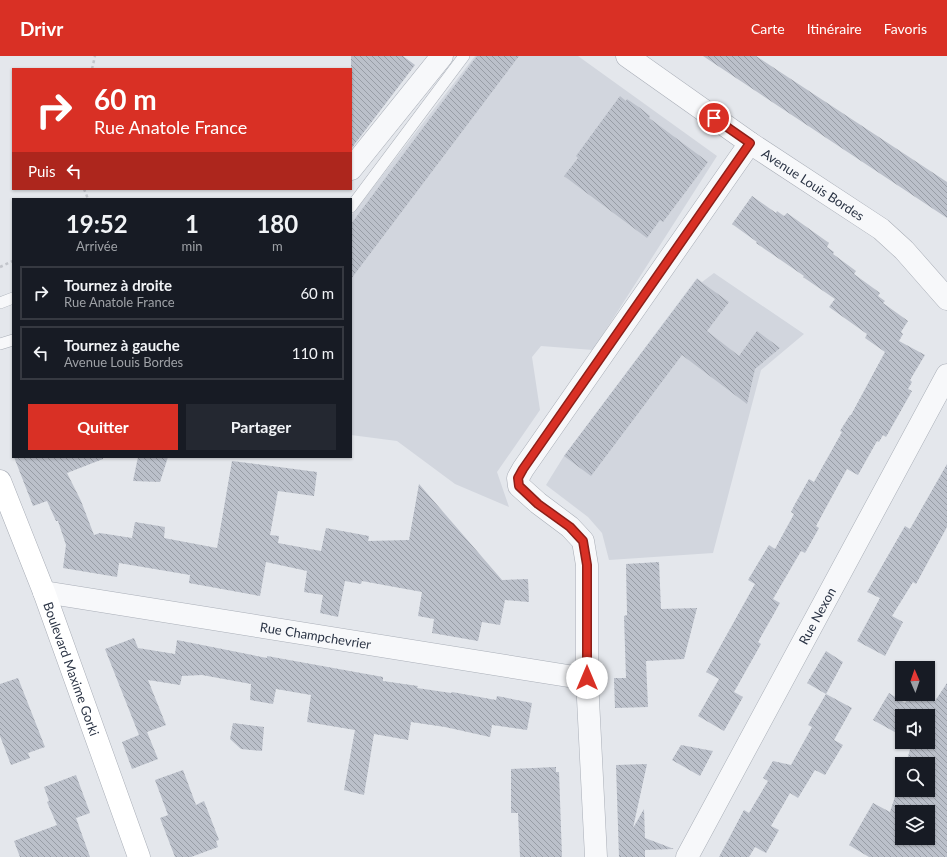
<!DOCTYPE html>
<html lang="fr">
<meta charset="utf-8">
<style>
:root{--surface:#171b24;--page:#242831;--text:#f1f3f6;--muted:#9ea1a6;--line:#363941;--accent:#d93025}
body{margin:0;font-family:Lato,sans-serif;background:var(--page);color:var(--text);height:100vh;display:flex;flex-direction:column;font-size:15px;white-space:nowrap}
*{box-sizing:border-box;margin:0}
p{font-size:13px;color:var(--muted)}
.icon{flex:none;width:22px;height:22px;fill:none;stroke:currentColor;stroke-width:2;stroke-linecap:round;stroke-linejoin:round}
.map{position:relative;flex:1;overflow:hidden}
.drawer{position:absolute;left:12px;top:142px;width:340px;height:260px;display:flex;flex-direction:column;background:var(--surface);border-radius:0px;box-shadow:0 1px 3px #0004}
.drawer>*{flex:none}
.guide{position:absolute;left:12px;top:12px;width:340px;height:122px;border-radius:0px;box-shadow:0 1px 3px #0004;background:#d93025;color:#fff;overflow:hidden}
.needle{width:26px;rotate:358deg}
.fabs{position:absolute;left:895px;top:605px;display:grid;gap:8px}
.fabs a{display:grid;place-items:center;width:40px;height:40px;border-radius:0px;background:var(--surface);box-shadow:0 1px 3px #0004;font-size:20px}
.pin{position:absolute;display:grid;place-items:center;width:34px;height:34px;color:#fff;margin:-17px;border:2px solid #fff;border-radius:50%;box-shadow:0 1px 4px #0007}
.me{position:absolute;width:44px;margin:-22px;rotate:0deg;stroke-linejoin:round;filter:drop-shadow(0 0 3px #0008)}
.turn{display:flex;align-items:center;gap:14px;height:84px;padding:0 16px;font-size:18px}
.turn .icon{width:52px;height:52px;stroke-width:2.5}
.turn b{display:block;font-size:28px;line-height:34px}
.then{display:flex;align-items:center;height:38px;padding:0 16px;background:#0003;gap:8px;font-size:15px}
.eta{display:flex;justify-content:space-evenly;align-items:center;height:68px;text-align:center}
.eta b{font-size:24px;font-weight:700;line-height:28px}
.button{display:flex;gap:8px;margin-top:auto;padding:8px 16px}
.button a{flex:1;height:46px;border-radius:0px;background:var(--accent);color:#fff;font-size:16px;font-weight:700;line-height:46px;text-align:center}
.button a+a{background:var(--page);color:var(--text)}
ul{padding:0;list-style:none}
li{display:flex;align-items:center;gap:12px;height:54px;margin:0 8px 6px;padding:0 8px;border:2px solid var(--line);border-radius:0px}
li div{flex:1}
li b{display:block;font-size:15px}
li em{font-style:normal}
header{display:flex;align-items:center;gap:24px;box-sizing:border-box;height:56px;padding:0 20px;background:var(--accent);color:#fff}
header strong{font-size:19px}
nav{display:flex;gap:22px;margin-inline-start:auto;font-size:14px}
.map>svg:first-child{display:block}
.built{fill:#d2d6de}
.building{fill:url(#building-back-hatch);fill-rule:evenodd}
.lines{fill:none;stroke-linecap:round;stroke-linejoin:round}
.service-casing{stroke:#a9aeb7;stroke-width:12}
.minor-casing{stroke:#a9aeb7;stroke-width:23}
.secondary-casing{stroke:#a9aeb7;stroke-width:23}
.path{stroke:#c2c5cb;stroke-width:2.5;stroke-dasharray:3 3;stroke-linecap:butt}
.service{stroke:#f7f8fa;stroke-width:11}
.minor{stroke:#f7f8fa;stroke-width:22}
.secondary{stroke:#fff;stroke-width:22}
.route-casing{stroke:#8d1f18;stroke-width:10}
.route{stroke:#d93025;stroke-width:7}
.labels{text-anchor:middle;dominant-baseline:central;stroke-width:3;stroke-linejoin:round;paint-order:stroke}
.street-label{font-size:13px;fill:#2b3445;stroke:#f4f6f9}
</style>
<header>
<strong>Drivr</strong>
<nav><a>Carte</a><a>Itinéraire</a><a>Favoris</a></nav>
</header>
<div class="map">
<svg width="947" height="801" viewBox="0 0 947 801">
<defs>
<pattern id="building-back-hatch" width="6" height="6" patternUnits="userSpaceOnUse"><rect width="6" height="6" fill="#bbc0ca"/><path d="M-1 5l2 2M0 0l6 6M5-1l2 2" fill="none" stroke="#989da6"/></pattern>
</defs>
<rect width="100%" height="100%" fill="#e4e7ec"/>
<g class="built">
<path d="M475,0h103l139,100 -124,194 -52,-4 -9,11 8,53 -43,62 12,35 -54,-23 -58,-43 -46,-6v-219z"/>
<path d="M714,217l90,61 -43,36 -48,183 -104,7 -7,-27 -14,-16 -42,-32 18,-29 133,-178 5,4z"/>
</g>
<g class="building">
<path d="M351,0h52l12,9 -64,84z"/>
<path d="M477,0h42l-168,223v-55z"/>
<path d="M703,0h53l191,126v36z"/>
<path d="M620,40l6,5 1,-2 13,9 10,8 -1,2 59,44 -45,60 -3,-2 -13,18 -83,-62 14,-18 -2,-2z"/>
<path d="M752,140l24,17 1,-2 7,5 3,-3 42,30 -2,4 7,5 -1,2 23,17 -2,3 26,19 -2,3 7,5 -2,2 25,18 -7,11 2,2 -4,7 26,14 -15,25 2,2 -4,7 4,2 -26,46 -3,-2 -4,7 -2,-1 -19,34 -11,-6 -31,57 3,2 -14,25 -4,-2 -28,48 7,4 -22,39 3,2 -27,48 9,5 -19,34 -26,-15 21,-37 -13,-7 49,-88 -7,-4 21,-35 6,4 19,-35 -3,-2 4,-8 14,-25 5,3 28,-50 -2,-1 10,-16h1l34,-63 -20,-14 2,-4 -38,-27 6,-8 -32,-22 1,-1 -48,-33 1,-1 -25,-18z"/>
<path d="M697,223l32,23 -22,29 32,25 18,-25 23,17 -25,21 -8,35 -65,-49 -91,121 -27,-20z"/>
<path d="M14,401h89v2l-36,14 14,28 13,34 6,-2 32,5 3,-16 30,5 -1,11 53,10 15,-87 85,11 -3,24 -36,-5 -8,44 9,1 -1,7 43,8 5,-23 43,8 -1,5 41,-1 10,-56 83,96 26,-1 1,23 -24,-2 -5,25 -18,-3 -4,19 -46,-8 2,-14 -16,-3 4,-24 -60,-11 -1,3 -16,-3 -7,36 -18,-4 3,-18 -19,-3 3,-21 -41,-9 -6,34 -71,-13 1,-8 -71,-12 -2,14 -54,-9 3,-23 -8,-24h-2l-9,-20 -14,5z"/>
<path d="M138,401h30l-8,25 -27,-1z"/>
<path d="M947,408v63l-31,57 -3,-2 -21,34 11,6 -18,34 -28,-15 23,-43 -13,-6 38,-66 5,3z"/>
<path d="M659,506l2,47 36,-1 -13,51 -38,2 2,46 -33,1 -1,-30h12l-2,-62 3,-1 -1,-51z"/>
<path d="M134,582l4,10 37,6 2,-14 90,18v-2l116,21v4l35,5 -1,2 34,5 1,-1 44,8 1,-4 35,7 -5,27 -35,-5 -2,12 -45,-10 -34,-5 -3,18 -34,-6 -10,61 -20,-5 11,-60 -48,-8 4,-27 -35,-6 -3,15 -23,-4 1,-16 -49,-9 -20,1 -2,9 -32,-5 18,45 -19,7 11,27 -26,10 -10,-27 17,-7 -34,-86z"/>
<path d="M826,595l17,11 -17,32 26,14 -18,32 9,5 -18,30 -10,-5 -17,28 -8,-5 -19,33 8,4 -13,23 -11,-6 -6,10h-30l25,-47 5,3 19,-32 -5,-3 10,-17 18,4 21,-38 -4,-2 18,-31 -19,-11z"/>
<path d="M18,622l27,69 -17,6 2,5 -19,7 -11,-29v-52z"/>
<path d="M947,627v174h-78l-20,-12 24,-42 17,9 12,-37v15h26v-26h-22l6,-22h16v-26h-26v20l-29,-16 16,-27 16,10 5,-9h12l13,7zM902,756h26v26h-26z"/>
<path d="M233,667l31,4 -2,24 -21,-2 -11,-10z"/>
<path d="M681,689l32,6 -13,25 -28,-16z"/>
<path d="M647,708l-14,64 11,-19 1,29 29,11 -29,1v7h-26l-3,-92z"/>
<path d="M556,711v5h3l3,85h-42l-2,-44h-7v-44z"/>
<path d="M183,714l13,35 8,-4 15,39 -3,1 2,6 -27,10h-16l-15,-39 8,-3 -13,-35z"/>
<path d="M76,719l14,38 -14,5 14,39h-70l-6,-16 43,-16 -10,-23 2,-1 -5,-14z"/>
</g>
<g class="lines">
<defs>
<g id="service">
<path d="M351,151l113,-151"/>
<path d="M0,247l13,-5"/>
<path d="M0,288l13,-4"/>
</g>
<g id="minor">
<path id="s1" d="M627,0l123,87 131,86 23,21 43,49"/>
<path d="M351,113l91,-113"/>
<path id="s2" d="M44,536l543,87"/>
<path d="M596,801l-9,-178v-114l-4,-24 -13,-14 -32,-24 -19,-17 -1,-8 5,-9 227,-326"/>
<path id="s3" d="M687,801l260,-482"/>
</g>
<g id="secondary">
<path id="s4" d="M0,425l44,111 95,265"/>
</g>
</defs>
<use href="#service" class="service-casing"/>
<use href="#minor" class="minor-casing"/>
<use href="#secondary" class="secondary-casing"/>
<g class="path">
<path d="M92,13l3,-13"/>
<path d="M84,133l4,10"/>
<path d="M0,211l13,-6"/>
</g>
<use href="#service" class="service"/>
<use href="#minor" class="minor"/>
<use href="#secondary" class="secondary"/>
</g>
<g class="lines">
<defs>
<path id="route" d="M587,622v-113l-4,-24 -13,-14 -32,-23 -19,-18 -1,-8 5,-9 227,-326 -36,-25"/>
</defs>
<use href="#route" class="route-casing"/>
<use href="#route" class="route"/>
</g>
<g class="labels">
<g class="street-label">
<text stroke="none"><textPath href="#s1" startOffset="226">Avenue Louis Bordes</textPath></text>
<text stroke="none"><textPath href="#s3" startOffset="274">Rue Nexon</textPath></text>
<text stroke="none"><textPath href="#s2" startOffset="275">Rue Champchevrier</textPath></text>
<text stroke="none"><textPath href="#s4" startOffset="201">Boulevard Maxime Gorki</textPath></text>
</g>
</g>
</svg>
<div class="fabs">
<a><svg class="needle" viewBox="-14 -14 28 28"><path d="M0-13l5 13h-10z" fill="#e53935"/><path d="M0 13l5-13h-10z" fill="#9ea1a6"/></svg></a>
<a><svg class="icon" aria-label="sound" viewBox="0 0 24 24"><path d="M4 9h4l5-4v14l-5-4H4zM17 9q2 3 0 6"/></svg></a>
<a><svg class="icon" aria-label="search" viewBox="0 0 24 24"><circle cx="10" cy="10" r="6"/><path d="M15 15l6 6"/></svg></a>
<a><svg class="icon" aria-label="layers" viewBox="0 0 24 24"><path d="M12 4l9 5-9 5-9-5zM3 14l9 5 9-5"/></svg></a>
</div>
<div class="pin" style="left:714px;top:62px;background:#d93025"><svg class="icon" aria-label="arrive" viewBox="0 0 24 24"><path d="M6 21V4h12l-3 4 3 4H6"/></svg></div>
<svg class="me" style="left:587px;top:622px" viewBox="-20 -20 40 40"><circle r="19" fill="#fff"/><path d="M0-13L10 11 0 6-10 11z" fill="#d93025"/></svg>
<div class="guide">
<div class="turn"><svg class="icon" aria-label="right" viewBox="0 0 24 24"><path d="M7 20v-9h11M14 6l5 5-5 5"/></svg><div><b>60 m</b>Rue Anatole France</div></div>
<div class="then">Puis<svg class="icon" aria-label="left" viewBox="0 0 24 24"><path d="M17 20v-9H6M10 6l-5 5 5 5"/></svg></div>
</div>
<section class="drawer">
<div class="eta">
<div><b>19:52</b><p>Arrivée</p></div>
<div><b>1</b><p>min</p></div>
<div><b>180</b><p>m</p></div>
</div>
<ul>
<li><svg class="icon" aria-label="right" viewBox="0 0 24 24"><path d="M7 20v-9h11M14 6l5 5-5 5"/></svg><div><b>Tournez à droite</b><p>Rue Anatole France</p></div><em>60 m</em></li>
<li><svg class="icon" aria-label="left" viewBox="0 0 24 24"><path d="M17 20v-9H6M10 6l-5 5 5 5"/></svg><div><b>Tournez à gauche</b><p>Avenue Louis Bordes</p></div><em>110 m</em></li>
</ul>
<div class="button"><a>Quitter</a><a>Partager</a></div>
</section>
</div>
